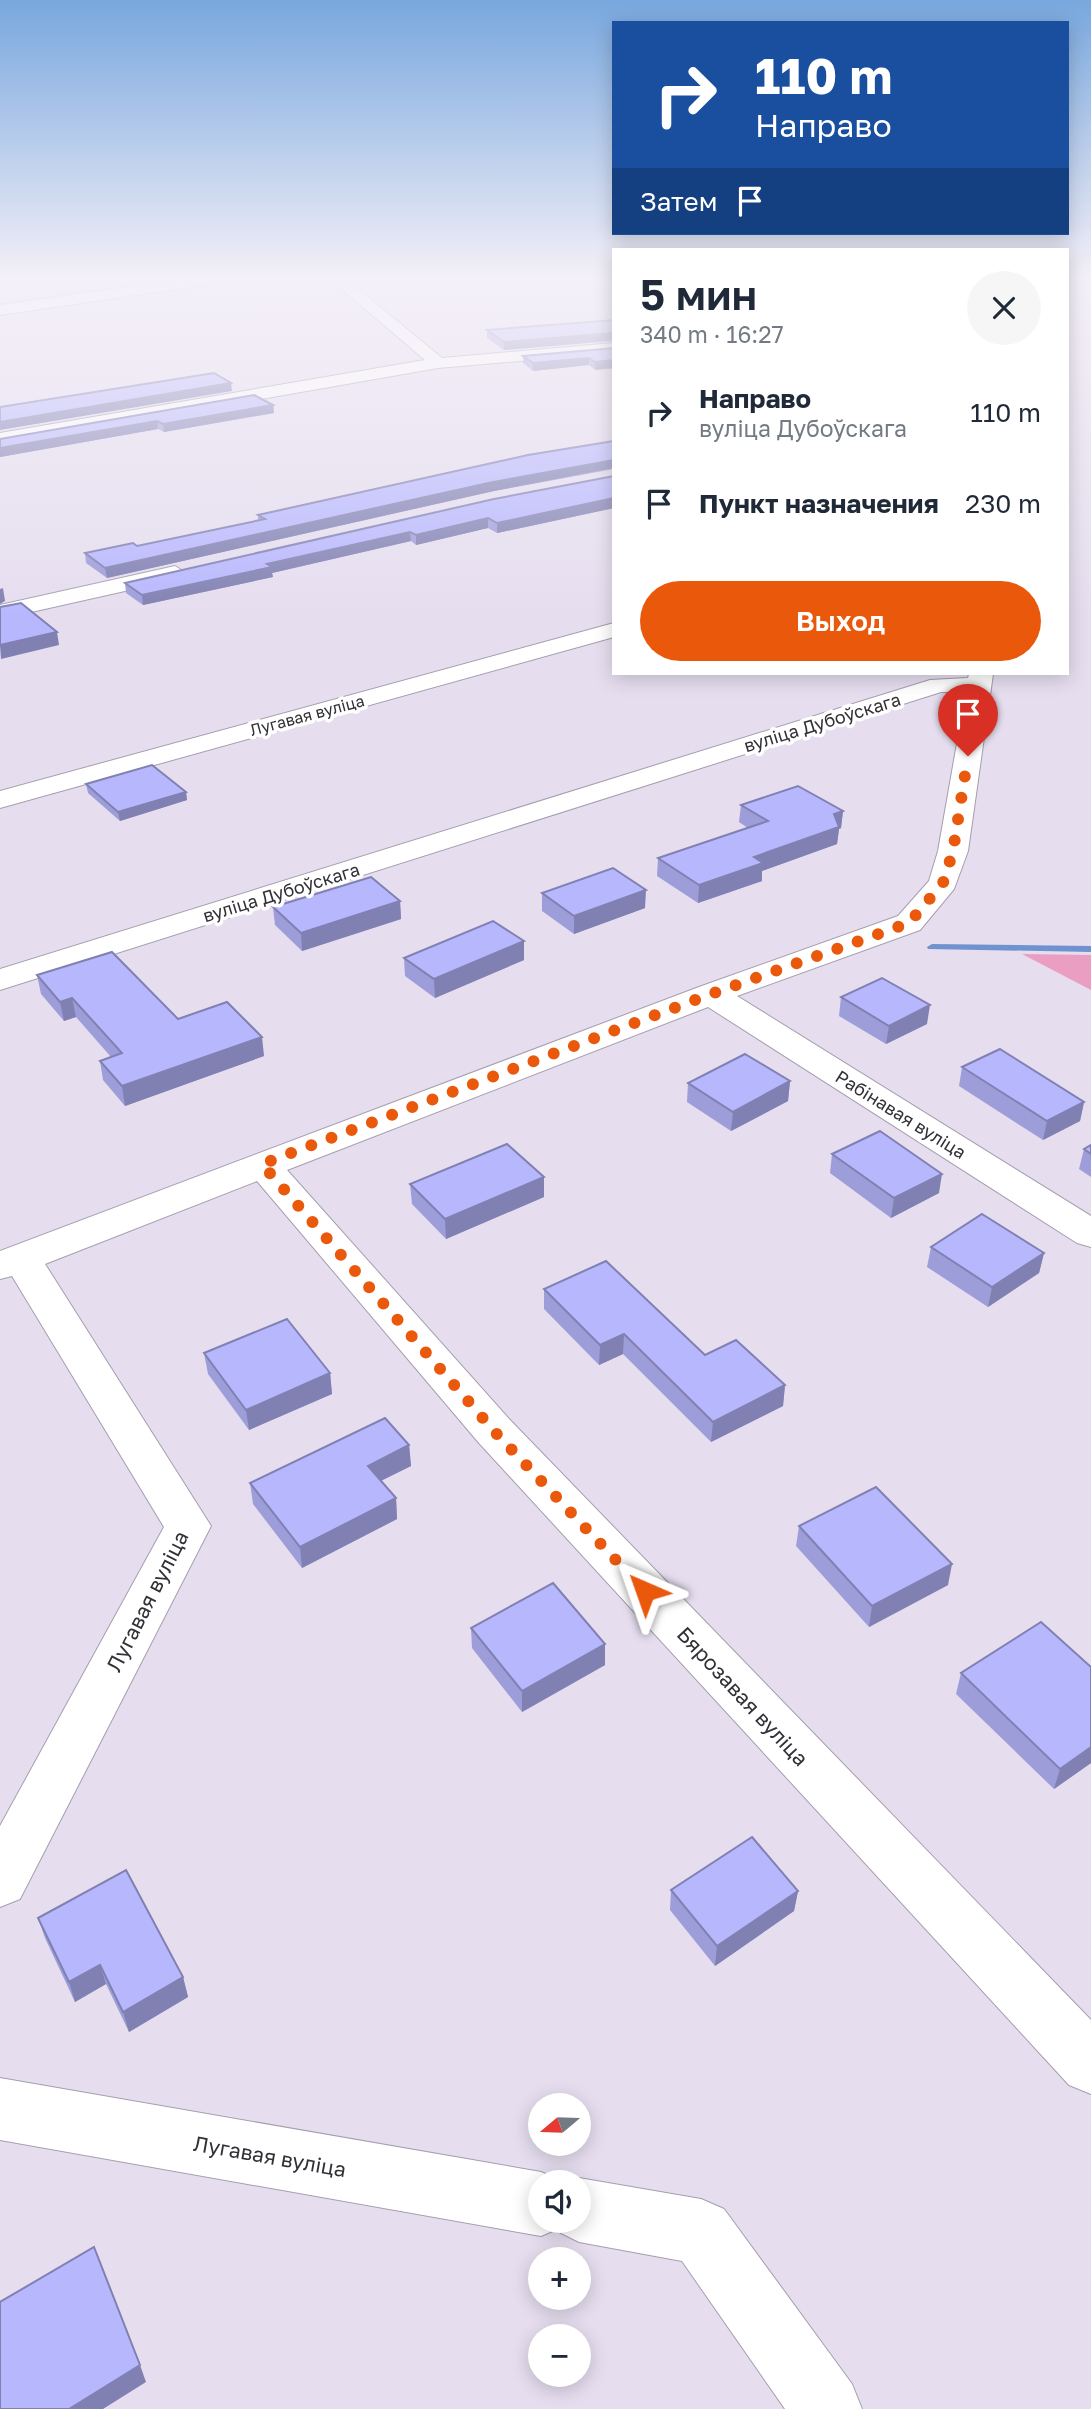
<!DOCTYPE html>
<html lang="ru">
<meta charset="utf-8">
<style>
:root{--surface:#fff;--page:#f6f6f7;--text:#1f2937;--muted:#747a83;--accent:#ea580c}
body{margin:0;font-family:"Golos Text",sans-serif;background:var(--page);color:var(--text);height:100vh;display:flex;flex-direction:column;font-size:26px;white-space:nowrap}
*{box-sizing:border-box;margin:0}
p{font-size:23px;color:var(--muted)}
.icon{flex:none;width:38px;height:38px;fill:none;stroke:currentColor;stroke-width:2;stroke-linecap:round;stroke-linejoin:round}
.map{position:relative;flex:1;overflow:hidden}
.details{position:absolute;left:612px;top:248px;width:457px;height:427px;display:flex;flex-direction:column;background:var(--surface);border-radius:0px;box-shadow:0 4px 18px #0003}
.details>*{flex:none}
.banner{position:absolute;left:612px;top:21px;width:457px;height:214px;border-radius:0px;box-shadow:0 4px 18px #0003;background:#1a4fa0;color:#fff;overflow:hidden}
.needle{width:46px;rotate:251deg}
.controls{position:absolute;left:528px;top:2093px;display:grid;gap:14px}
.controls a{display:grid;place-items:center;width:63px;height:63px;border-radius:50%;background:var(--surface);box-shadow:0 4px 18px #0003;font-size:35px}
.pin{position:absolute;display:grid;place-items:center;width:60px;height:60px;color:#fff;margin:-72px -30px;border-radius:50% 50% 50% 0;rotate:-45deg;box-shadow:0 0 7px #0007}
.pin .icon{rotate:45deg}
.me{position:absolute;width:77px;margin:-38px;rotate:317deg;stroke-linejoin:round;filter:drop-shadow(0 0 5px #0008)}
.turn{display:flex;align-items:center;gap:24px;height:147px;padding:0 28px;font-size:32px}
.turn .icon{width:91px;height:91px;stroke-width:2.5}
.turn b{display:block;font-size:49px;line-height:60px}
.then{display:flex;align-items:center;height:66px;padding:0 28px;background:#0003;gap:14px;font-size:26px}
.round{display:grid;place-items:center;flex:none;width:74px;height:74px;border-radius:37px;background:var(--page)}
.summary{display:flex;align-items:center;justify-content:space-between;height:119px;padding:0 28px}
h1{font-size:42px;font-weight:600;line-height:52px}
.primary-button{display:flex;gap:14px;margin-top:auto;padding:14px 28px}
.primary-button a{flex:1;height:80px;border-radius:42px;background:var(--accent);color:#fff;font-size:28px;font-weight:600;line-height:80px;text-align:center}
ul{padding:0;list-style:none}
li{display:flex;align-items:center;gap:21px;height:91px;padding:0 28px}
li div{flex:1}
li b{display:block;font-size:26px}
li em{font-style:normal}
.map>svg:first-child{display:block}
.green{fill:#ea9fc2}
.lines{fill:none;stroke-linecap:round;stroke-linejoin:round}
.stream{fill:#7093cf;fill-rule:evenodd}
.street-casing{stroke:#a59eae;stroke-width:2}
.street{fill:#fff;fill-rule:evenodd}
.wall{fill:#9d9dda}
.shaded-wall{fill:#8080b2}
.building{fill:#b7b7fe;stroke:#8080b2;stroke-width:2}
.route{stroke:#ea580c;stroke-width:12;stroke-dasharray:0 21.6}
.labels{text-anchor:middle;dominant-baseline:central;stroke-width:7;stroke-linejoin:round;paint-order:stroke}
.far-street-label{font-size:16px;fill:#333036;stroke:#fff}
.street-label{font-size:18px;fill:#333036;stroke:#fff}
.near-street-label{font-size:21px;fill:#333036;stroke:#fff}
</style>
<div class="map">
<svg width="1091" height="2409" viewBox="0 0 1091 2409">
<rect width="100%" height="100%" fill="#e6deef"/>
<path class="green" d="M1022,954l69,1v35z"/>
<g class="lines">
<path class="stream" d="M932,944l159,2v6l-163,-3 -1,-2z"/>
<defs>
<g id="street">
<path d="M184,279h40l-7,4 -217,32v-10z"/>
<path d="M330,279h16l96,79 172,-15v10l-176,15 -438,77v-12l425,-73z"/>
<path d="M175,566l11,7 -3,5 -183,41v-14z"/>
<path d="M614,623v14l-614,171v-17z"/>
<path d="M969,674h24l-25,177 -14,38 -34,41 -183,66 354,220v31l-14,-4 -369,-236 -421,163 224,251 580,599v74l-22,-9 -590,-642 -222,-262 -212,83 166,262 -191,373 -20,8v-81l164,-299 -152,-251 -12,3v-28l699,-264 199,-71 31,-35 9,-30 28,-159h-25l-941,298v-21l930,-289 38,-2z"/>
<path d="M0,2078l541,94 23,10h-23v39h38v-39h-11l11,-4 122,21 23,10 128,175 10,25h-77l-103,-148 -103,-19 -24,-12 -14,6 -541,-96z"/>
</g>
</defs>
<use href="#street" class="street-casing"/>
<use href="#street" class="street"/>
</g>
<g class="wall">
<path d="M614,320v21l-110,9 -17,-12v-8z"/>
<path d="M614,348v20l-19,2 -6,-5 -56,6 -10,-8v-7z"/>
<path d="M273,405l1,8 -110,19 -6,-3 -158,28v-18z"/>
<path d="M614,441v28l-120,22 -387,87 -21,-15 -1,-10 52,-7 121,-26v-5z"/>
<path d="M614,476v32l-117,25 -9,-5 -72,17 -5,-4 -139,32 1,4 -130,28 -17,-12 -1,-10z"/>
<path d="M86,784l100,8 1,8 -67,21 -32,-28z"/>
<path d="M741,805l102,6 -2,17 -2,1 -2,15 -75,27v10l-64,22 -41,-27 1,-18 90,-30 -9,-6z"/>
<path d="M542,893l103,15 -71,26 -32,-23z"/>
<path d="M400,901l1,18 -99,32 -27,-26 -2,-18z"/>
<path d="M404,958l120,2 -89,38 -30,-22z"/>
<path d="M37,975l141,44 86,37 -139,50 -22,-26 -3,-19 11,-4 -35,-40 -12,4 -23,-27z"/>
<path d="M841,997l86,27 -41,20 -47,-28z"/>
<path d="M962,1067l122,35 -4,19 -37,19 -84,-54z"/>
<path d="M790,1081l-2,20 -57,30 -44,-29 1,-19z"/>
<path d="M1091,1145v32l-12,-8 5,-20z"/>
<path d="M832,1154l107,39 -48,25 -61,-45z"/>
<path d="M544,1177v20l-98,42 -34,-35 -2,-20z"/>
<path d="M931,1247l113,6 -5,20 -51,34 -61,-40z"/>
<path d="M544,1289l161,66 80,30 -2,21 -72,36 -88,-88 -24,11 -55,-56z"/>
<path d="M204,1353l126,20 2,21 -83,36 -41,-56z"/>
<path d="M409,1445l2,21 -30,15 15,17 1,21 -95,49 -49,-64 -3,-21z"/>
<path d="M799,1526l149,59 -79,42 -73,-81z"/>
<path d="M471,1628l134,37 -83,47 -50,-64z"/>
<path d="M1091,1667v96l-37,26 -98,-95 5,-21z"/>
<path d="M671,1890l127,1 -4,20 -79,55 -45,-56z"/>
<path d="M38,1918l145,59 5,20 -59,35 -23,-48 -31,18 -30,-64z"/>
</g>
<g class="shaded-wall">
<path d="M614,333v7l-110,10v-8z"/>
<path d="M589,358v7l-56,6v-8z"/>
<path d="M614,360v8l-19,2v-8z"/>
<path d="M231,383l1,8 -232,39v-8z"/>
<path d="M273,405l1,8 -110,19 -1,-8z"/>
<path d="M157,421l1,8 -158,28v-9z"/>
<path d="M614,459l-1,9 -119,23 -387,87 -2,-10 388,-86z"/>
<path d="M614,498v10l-117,25v-10z"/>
<path d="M488,518v10l-72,17v-10z"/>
<path d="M410,532l1,9 -139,32 1,4 -130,28 -1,-10 125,-31z"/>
<path d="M3,588l2,13 -5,3v-15z"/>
<path d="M57,632l2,13 -58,14 -1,-14z"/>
<path d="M186,792l1,8 -67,21 -2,-9z"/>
<path d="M843,811l-2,17 -2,1 -2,15 -75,27v10l-64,22 1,-18 55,-28 80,-43z"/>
<path d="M646,890l-1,18 -71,26v-18z"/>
<path d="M400,901l1,18 -99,32 -1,-18z"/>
<path d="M524,941v19l-89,38 -1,-19z"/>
<path d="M72,998l4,19 -12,4 -4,-19z"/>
<path d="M930,1005l-3,19 -41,20 3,-18z"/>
<path d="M262,1037l2,19 -139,50 -3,-20z"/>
<path d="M790,1081l-2,20 -57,30 2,-19z"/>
<path d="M1084,1102l-4,19 -37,19 4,-19z"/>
<path d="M942,1174l-3,19 -48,25 3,-20z"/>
<path d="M544,1177v20l-98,42 -1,-20z"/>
<path d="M1044,1253l-5,20 -51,34 4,-20z"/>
<path d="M624,1334l-1,20 -24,11 1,-20z"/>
<path d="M330,1373l2,21 -83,36 -3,-20z"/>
<path d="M785,1385l-2,21 -72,36 2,-20z"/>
<path d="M409,1445l2,21 -41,20 -2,-20z"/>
<path d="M396,1498l1,21 -95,49 -2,-21z"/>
<path d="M952,1564l-4,21 -79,42 3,-21z"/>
<path d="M605,1644v21l-83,47v-21z"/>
<path d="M1091,1747v16l-37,26 6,-20z"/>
<path d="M798,1891l-4,20 -79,55 2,-20z"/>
<path d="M100,1965l6,19 -31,18 -6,-20z"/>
<path d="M183,1977l5,20 -59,35 -6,-20z"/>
<path d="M140,2365l6,17 -43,27h-34z"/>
</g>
<g class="building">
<path d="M614,320v13l-110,9 -17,-12z"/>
<path d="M614,348v12l-19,2 -6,-4 -56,5 -10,-7z"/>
<path d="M214,373l17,10 -231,39v-15z"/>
<path d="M254,395l19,10 -110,19 -6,-3 -157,27v-9z"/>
<path d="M614,441v19l-121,22 -388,86 -20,-15 48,-10 4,3 128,-27 -7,-4 270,-60z"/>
<path d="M614,476v22l-117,25 -9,-5 -72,17 -6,-3 -143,32 5,3 -130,28 -17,-12 369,-84z"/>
<path d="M21,603l36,29 -57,13v-38z"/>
<path d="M152,765l34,27 -68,20 -32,-28z"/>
<path d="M798,786l45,25 -9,3 5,13 -85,30 9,6 -64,22 -41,-27 110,-37 -27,-16z"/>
<path d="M613,868l33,22 -72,26 -32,-23z"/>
<path d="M371,877l29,24 -99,32 -28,-26z"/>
<path d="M493,921l31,20 -90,38 -30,-21z"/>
<path d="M112,952l66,67 49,-17 35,35 -140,49 -22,-25 22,-8 -50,-55 -12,4 -23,-27z"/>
<path d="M882,978l48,27 -41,21 -48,-29z"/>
<path d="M1000,1049l84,53 -37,19 -85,-54z"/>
<path d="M745,1054l45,27 -57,31 -45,-29z"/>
<path d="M880,1131l62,43 -48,24 -62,-44z"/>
<path d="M507,1144l37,33 -99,42 -35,-35z"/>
<path d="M1091,1145v9l-7,-5z"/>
<path d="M982,1214l62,39 -52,34 -61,-40z"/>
<path d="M606,1261l99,94 31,-15 49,45 -72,37 -89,-88 -24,11 -56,-56z"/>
<path d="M287,1319l43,54 -84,37 -42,-57z"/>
<path d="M385,1418l24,27 -41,21 28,32 -96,49 -50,-64z"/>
<path d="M876,1487l76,77 -80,42 -73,-80z"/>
<path d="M553,1583l52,61 -83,47 -51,-63z"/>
<path d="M1041,1622l50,45v80l-31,22 -99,-96z"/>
<path d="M752,1837l46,54 -81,55 -46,-56z"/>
<path d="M126,1870l57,107 -60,35 -23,-47 -31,17 -31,-64z"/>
<path d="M94,2247l46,118 -71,44h-69v-107z"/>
</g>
<linearGradient id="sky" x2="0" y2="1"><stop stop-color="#78a7de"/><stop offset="0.45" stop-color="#f4f0f8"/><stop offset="1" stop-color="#f4f0f8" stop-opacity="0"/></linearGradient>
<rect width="1091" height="617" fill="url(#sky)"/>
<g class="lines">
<path class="route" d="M645,1591l-150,-159 -233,-268 449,-170 198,-71 34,-40 10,-32 15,-95"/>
</g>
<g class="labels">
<g class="far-street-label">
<text transform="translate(307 715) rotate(-15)">Лугавая вуліца</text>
</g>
<g class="street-label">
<text transform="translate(822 722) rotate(-17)">вуліца Дубоўскага</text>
<text transform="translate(281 892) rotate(-17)">вуліца Дубоўскага</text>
<text transform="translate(901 1114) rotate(32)">Рабінавая вуліца</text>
</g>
<g class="near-street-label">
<text transform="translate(147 1601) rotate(-63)">Лугавая вуліца</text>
<text transform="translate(743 1696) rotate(47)">Бярозавая вуліца</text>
<text transform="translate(270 2156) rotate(10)">Лугавая вуліца</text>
</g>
</g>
</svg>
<div class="controls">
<a><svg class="needle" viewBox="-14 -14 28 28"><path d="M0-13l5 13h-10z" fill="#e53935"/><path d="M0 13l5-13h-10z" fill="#747a83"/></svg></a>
<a><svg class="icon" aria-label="sound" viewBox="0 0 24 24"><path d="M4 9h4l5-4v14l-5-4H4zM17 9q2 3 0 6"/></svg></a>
<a>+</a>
<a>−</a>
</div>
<div class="pin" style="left:968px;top:756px;background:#d93025"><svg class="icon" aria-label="arrive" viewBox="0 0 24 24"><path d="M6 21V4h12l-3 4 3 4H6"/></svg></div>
<svg class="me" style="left:645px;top:1591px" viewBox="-20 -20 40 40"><path d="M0-17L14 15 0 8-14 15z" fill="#ea580c" stroke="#fff" stroke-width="4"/></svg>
<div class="banner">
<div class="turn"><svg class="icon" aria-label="right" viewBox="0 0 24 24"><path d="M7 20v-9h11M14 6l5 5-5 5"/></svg><div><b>110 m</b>Направо</div></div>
<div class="then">Затем<svg class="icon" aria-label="arrive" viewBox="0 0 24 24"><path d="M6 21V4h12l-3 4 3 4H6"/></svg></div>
</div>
<section class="details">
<div class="summary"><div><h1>5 мин</h1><p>340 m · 16:27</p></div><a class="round"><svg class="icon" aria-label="close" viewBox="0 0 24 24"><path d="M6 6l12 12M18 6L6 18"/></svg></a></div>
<ul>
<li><svg class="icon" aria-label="right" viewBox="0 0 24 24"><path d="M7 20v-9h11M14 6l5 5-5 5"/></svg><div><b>Направо</b><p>вуліца Дубоўскага</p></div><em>110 m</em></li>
<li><svg class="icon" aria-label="arrive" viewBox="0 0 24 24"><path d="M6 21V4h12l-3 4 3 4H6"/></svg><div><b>Пункт назначения</b></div><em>230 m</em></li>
</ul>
<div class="primary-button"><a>Выход</a></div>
</section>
</div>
